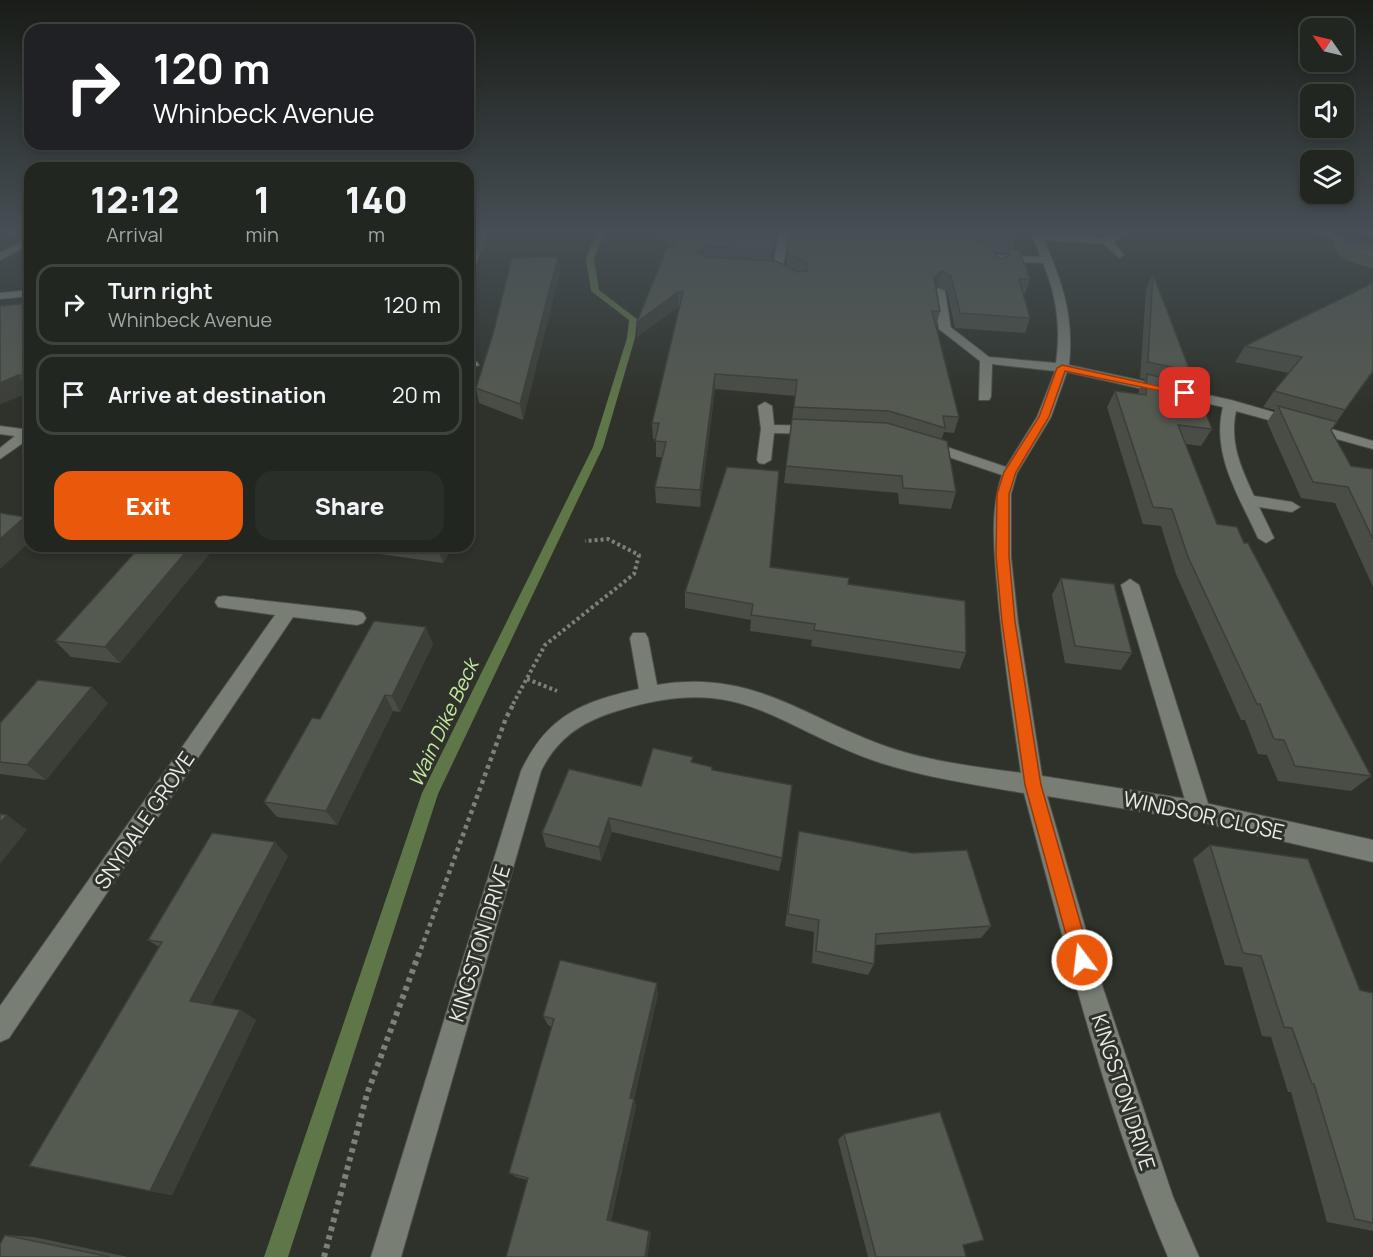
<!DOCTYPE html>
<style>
:root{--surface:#222620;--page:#2a2e29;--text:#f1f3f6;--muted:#a2a5a5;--line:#3f433e;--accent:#ea580c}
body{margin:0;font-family:Manrope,sans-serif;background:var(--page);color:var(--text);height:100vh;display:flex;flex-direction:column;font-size:22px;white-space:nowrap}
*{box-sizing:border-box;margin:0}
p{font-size:20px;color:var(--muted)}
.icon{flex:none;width:33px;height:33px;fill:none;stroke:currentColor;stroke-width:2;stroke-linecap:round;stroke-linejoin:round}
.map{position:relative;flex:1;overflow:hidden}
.side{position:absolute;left:24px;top:162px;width:450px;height:390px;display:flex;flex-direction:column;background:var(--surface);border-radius:18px;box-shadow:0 3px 9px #0003,0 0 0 2px var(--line)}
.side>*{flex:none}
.top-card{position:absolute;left:24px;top:24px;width:450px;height:126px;border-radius:18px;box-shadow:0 3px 9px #0003,0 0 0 2px var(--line);background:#202124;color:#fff;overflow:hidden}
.needle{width:39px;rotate:304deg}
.fabs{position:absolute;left:1300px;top:18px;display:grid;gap:12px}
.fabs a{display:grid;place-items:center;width:54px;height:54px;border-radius:12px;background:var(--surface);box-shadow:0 3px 9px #0003,0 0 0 2px var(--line);font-size:30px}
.pin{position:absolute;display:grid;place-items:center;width:51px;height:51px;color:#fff;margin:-26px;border-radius:12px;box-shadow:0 3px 9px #0006}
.me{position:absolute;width:66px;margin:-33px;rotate:345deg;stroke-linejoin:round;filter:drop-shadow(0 0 4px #0008)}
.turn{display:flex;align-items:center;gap:21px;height:126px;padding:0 30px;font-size:27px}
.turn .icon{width:78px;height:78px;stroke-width:2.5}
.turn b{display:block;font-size:42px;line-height:51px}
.eta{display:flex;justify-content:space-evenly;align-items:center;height:102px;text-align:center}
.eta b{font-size:36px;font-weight:800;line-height:42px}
.button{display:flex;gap:12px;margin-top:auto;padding:12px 30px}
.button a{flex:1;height:69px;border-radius:18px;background:var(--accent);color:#fff;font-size:24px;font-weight:800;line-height:69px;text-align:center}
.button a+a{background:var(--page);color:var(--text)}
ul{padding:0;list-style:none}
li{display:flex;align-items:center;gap:18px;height:81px;margin:0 12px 9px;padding:0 18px;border:3px solid var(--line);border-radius:18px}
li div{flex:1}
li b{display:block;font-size:22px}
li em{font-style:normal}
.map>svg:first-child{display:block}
.green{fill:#4d5e3c}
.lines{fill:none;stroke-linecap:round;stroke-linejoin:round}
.stream{fill:#5f7648;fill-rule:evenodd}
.lane-casing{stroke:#4d5049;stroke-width:2}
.street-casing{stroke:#4d5049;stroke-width:2}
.path-far3{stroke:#7c8079;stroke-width:2;stroke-dasharray:1.5 1.5;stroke-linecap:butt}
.path-far2{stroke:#7c8079;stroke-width:4;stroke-dasharray:3 3;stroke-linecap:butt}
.path-far1{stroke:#7c8079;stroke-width:4.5;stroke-dasharray:4 4;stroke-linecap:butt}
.path{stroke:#7c8079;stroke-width:6;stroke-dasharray:4.5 4.5;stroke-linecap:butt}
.lane{fill:#797e75;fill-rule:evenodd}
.street{fill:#797e75;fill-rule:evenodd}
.wall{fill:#494d45;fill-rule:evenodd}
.shaded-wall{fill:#3c3f38}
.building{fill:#555a50;stroke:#3c3f38;stroke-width:1.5}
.route{fill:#ea580c;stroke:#983908;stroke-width:1.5}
.labels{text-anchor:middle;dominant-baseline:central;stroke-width:6;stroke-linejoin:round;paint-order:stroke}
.water-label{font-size:20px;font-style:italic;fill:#c3e8a0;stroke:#2e322a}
.near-street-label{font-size:21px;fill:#e8ebe6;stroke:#2e322a}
</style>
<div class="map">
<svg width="1373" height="1257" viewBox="0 0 1373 1257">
<rect width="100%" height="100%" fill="#2e322a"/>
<g class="green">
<path d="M468,231h18l-4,22 -8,2 -6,-4z"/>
<path d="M1342,242l31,2v24c-15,-3 -36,-8 -41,-24z"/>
</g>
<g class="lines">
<path class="stream" d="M597,231h8l-11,28 5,31 38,29 -2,19 -32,109 -165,347 -150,463h-24l158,-464 171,-346 34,-109 2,-18 -38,-29 -5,-32z"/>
<defs>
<g id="lane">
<path d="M939,288l6,3 6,38 -6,4 -6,-4 -6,-38z"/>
<path d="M1130,579l9,6 72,228 -3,7 -8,3 -8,-3 -3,-7 -68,-228z"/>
</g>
<g id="street">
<path d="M780,231h10l-8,39 -5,3 -5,-3z"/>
<path d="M1030,231l75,7 13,-7 11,1 -16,10 11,13 -5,3 -15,-14 -60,-4c19,44 30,76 25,125l162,35 142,41v8l-137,-38c-7,31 5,57 18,85l38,6 8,5 -8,5 -33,-5 15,31 -8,5 -8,-5c-19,-42 -47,-84 -35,-131l-156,-35 -16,45 -34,56 -6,21v63l7,65 24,154 145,23 186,41v22l-186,-43 -140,-23 54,186 72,215 26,60h-31c-63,-148 -102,-309 -144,-464 -48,-8 -96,-15 -143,-30 -108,-36 -137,-92 -264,-52 -34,10 -60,27 -76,60l-140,486h-30l150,-486c26,-55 60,-69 118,-82l-9,-51 3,-5h12l3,5 9,47c93,-16 144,30 225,60 44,16 93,22 139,28 -9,-62 -19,-125 -24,-188 -3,-36 -7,-76 5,-110l-80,-27 -2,-3 7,-4 5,1 74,25 31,-50 18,-46 -63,-7 -1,33 -2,3h-10l1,-39 -41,-32 10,-3 40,31 67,6c5,-35 1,-67 -13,-100l-48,-2 -5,-3 5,-3 46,2z"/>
<path d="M1312,231h15l17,8 -5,3z"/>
<path d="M30,237v7l-30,16v-7z"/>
<path d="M468,248l11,7 -6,17 -5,3z"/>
<path d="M30,290v6l-30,3v-6z"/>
<path d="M468,361l9,1 2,3 -11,4z"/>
<path d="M765,402l7,4 2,19 41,1 7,4 -7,4 -41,-1 -3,27 -7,4 -5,-1 -2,-3 4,-31 -3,-23z"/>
<path d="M0,426l30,4v8l-30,21v-11l15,-12 -15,-2z"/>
<path d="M224,596l133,15 6,2 3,5 -3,5 -6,2 -64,-8 -284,421 -9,4v-36l275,-391 -57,-8 -3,-5 3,-5z"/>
</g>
</defs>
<use href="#lane" class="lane-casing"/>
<use href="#street" class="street-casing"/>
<path class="path-far3" d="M1362,251l11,4"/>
<g class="path-far2">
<path d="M527,679l30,12"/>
<path d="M513,704l32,-59 89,-71 5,-19 -31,-16 -23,2"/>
</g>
<path class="path-far1" d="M421,949l85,-231 8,-15"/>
<path class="path" d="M324,1257l43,-163 54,-146"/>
<use href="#lane" class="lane"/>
<use href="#street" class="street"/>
</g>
<g class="wall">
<path d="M0,231h30v12l-4,-6 -26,-3z"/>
<path d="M658,231h120l-7,29 15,6 5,-35h221l3,8 -3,10 18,30 -5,15h-2l7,24 -5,15 -70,-5 -8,-37 -9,-5 -2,1 4,24 -4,16 23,90 -5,16 -10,-1 -3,8 15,52 -5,17 -52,-5 -1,-11 -114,-10 11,-87 -80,-7 -15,118 -44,-4 -1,-16 7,-30h-6v-18h-3l-1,-16 28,-116h-2l-41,30v-15l31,-75zM994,252l2,1h11l-1,4 -5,2 -6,-4z"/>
<path d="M1343,231h30v5z"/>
<path d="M560,271l-37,149 -44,-17 -3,-15z"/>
<path d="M1153,274l37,97 -7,11 29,47 -11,17 -15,-2 31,80 27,19 127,233 -20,15 -73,-10 -11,-26 -9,-1 -13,-34h-4l-65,-146 -15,-48 -18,-2 -36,-117 8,-16 24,3v-4l6,-11 -5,-1 6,-89z"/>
<path d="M1373,283l-28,127 -14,20 20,36 22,3v118l-38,-84 -34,-5 -34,-76 8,-12 -12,-3 11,-16 15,-18 -54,-11 10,-16z"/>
<path d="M30,303v89l-30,12v-98z"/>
<path d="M136,546h80l-96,117 -49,-6 -16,-16 83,-92z"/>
<path d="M324,546h129l-10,17z"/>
<path d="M770,567l78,17 118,69 -6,16 -149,-23 1,-6 -62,-9 1,-11 -66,-12v-16z"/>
<path d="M1061,578l71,75 -11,17 -56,-7 -13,-68z"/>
<path d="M433,644l-33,68 -7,-1 -56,114 -60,-8 -13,-15 56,-83z"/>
<path d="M108,703l-62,77 -46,-6v-51z"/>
<path d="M693,763l19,4v3l70,88 -3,13 -167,-39 -11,29 -55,-14 -4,-14 99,-47z"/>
<path d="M799,831l192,95 -10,12 -106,7 -1,19 -6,11 -56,-12 2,-31 -29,-6 11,-81z"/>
<path d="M1210,845l150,145 13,3v238l-46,-9 -36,-130h-3l-17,-55 -9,-1 -20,-69 -17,-2 -32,-106z"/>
<path d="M288,856l-77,149 29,5 16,10 -84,175 -22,-4 9,-244 -11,-7z"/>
<path d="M658,994l-24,105 2,7 -25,115 40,12 -4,24 -120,-77 -11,-3 -7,-4 43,-146 -4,-2 -5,-9z"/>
<path d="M844,1134l119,111 3,12h-98l-30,-117z"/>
<path d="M5,1235l29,2 94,20h-128z"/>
</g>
<g class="shaded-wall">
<path d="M776,231h2l-8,34 1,-15z"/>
<path d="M704,246v15l-7,-10z"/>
<path d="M558,257l2,14 -37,149 -3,-16z"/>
<path d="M942,271l-4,15 -7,5 3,-14z"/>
<path d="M678,292v15l-41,30v-15z"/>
<path d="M715,374v15l-15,118v-17z"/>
<path d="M18,375l12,17 -30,12v-21z"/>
<path d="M468,498l5,17 -5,8z"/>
<path d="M25,517l5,6v19l-30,27v-30z"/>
<path d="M191,546h25l-96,117 -15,-16z"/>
<path d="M437,546h16l-10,17z"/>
<path d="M426,627l7,17 -33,68 -8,-16z"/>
<path d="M92,687l16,16 -62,77 -19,-15z"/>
<path d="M385,695l8,16 -56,114 -11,-14z"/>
<path d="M7,815l20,15 -27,34v-41z"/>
<path d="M609,818l3,14 -11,29 -2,-14z"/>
<path d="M275,842l13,14 -80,155 -18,-10z"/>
<path d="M657,983l1,11 -26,111 -2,-7z"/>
<path d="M240,1010l16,10 -84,175 -22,-4z"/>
<path d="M634,1099l2,7 -26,117 -3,-3z"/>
<path d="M649,1231l2,2 -4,24h-2z"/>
</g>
<g class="building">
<path d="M23,231h7v9z"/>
<path d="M667,231h109l-5,19 -67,-4 -7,5 7,6 72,4 22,11 9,-1v-8l-20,-10 4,-22h161l-2,2 42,14 3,8 6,4 9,-4 -2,-6 11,1 11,29h-11l11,39 -70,-5 -9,-37 -9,-5 -8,6 6,34h-8l27,106 -16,-1 2,12 -56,-17 -95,-4 3,-27 -82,-6 -15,116 -45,-3 11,-45 -11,-1 4,-18h-7l31,-131h-5l-41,30 30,-75h11z"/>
<path d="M974,231h38l3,8h-14z"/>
<path d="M558,257l-38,147 -44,-16 17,-54 19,-76z"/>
<path d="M1153,274l37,97 -42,-9z"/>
<path d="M1373,283v88l-28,39 -71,-19 28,-34 -57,-11z"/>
<path d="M30,303v74l-12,-2 -18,8v-77z"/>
<path d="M1147,374l48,11 17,44 -34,-4 39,99 20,3 7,16h4l123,233 -76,-10 -11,-26 -10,-1 -14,-35h-3l-69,-147 -16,-48 -19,-2 -38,-116 31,4z"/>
<path d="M1278,406l59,16 -6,8 20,36 22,3v70l-25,-52 -35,-5z"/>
<path d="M792,419l95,4 60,18 9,51 -53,-4 -1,-12 -116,-10z"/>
<path d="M727,467l52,4 -9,96 79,11 -1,6 117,17 1,52 -152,-23 1,-6 -64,-9 2,-11 -68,-12z"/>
<path d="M0,513l25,4 -25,22z"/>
<path d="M136,546h55l-86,101 -50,-6 83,-92z"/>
<path d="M1061,578l53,6 18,69 -57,-7z"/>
<path d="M374,621l52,6 -34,69 -7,-1 -59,116 -62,-9 48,-84 8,1z"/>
<path d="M38,680l54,7 -65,78 -27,-3v-39z"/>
<path d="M653,748l40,9 -2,5 21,5v3l80,15 -10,73 -173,-40 -10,29 -57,-14 27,-64 72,17z"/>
<path d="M0,814l7,1 -7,8z"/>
<path d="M799,831l114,22 54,-3 24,76 -115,8 -2,30 -58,-13 3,-31 -31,-6z"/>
<path d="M212,833l63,9 -85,159 50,9 -90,181 -121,-25 133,-224 -14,-2z"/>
<path d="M1210,845l98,14 52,131 13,3v230l-18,-4 -41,-135h-2l-20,-56 -8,-1 -23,-71 -18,-3z"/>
<path d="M560,960l97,23 -27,115 4,1 -27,121 42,11 -4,26h-139l22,-79 -19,-5 45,-154 -11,-3z"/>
<path d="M940,1112l44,128 -21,5 3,12h-90l-32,-123z"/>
<path d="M5,1235l105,22h-110v-13z"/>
</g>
<linearGradient id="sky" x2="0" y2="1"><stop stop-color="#191c17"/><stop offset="0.57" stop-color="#464f55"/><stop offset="1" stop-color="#464f55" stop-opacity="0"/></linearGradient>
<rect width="1373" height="407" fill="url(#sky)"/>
<path class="route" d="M1062,365l128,28 -5,3 -120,-25 -16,46 -33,55 -7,22v62l6,66 26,163 50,175 -2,7 -7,3 -7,-3 -2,-7 -48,-175 -23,-163 -6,-66 1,-62 7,-22 35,-55 18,-49z"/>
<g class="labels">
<g class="water-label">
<text transform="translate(443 723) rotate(-65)">Wain Dike Beck</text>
</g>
<g class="near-street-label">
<text transform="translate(1204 815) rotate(12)">WINDSOR CLOSE</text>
<text transform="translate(144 820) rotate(-56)">SNYDALE GROVE</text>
<text transform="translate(479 943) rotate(-73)">KINGSTON DRIVE</text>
<text transform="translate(1124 1092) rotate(72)">KINGSTON DRIVE</text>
</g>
</g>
</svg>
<div class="fabs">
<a><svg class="needle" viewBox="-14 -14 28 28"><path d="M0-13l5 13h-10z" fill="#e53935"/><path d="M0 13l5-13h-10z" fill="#a2a5a5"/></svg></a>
<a><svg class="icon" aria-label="sound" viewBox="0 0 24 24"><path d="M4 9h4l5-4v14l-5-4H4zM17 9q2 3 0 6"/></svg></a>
<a><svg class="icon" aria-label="layers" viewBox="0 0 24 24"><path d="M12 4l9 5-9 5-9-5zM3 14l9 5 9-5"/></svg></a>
</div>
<div class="pin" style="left:1185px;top:393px;background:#d93025"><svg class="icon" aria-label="arrive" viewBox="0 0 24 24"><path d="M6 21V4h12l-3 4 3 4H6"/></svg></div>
<svg class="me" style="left:1082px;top:960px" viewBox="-20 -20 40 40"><circle r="17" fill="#ea580c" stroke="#fff" stroke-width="3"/><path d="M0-11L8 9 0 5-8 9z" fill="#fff"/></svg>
<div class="top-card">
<div class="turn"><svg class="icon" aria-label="right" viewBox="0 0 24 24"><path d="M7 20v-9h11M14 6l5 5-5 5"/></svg><div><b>120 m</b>Whinbeck Avenue</div></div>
</div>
<section class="side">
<div class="eta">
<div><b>12:12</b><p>Arrival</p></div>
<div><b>1</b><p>min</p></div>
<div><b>140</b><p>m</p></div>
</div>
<ul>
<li><svg class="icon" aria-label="right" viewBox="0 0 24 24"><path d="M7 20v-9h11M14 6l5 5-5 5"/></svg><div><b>Turn right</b><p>Whinbeck Avenue</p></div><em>120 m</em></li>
<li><svg class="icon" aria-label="arrive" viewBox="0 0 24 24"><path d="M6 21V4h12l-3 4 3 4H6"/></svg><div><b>Arrive at destination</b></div><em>20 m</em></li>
</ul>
<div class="button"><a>Exit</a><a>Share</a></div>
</section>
</div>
